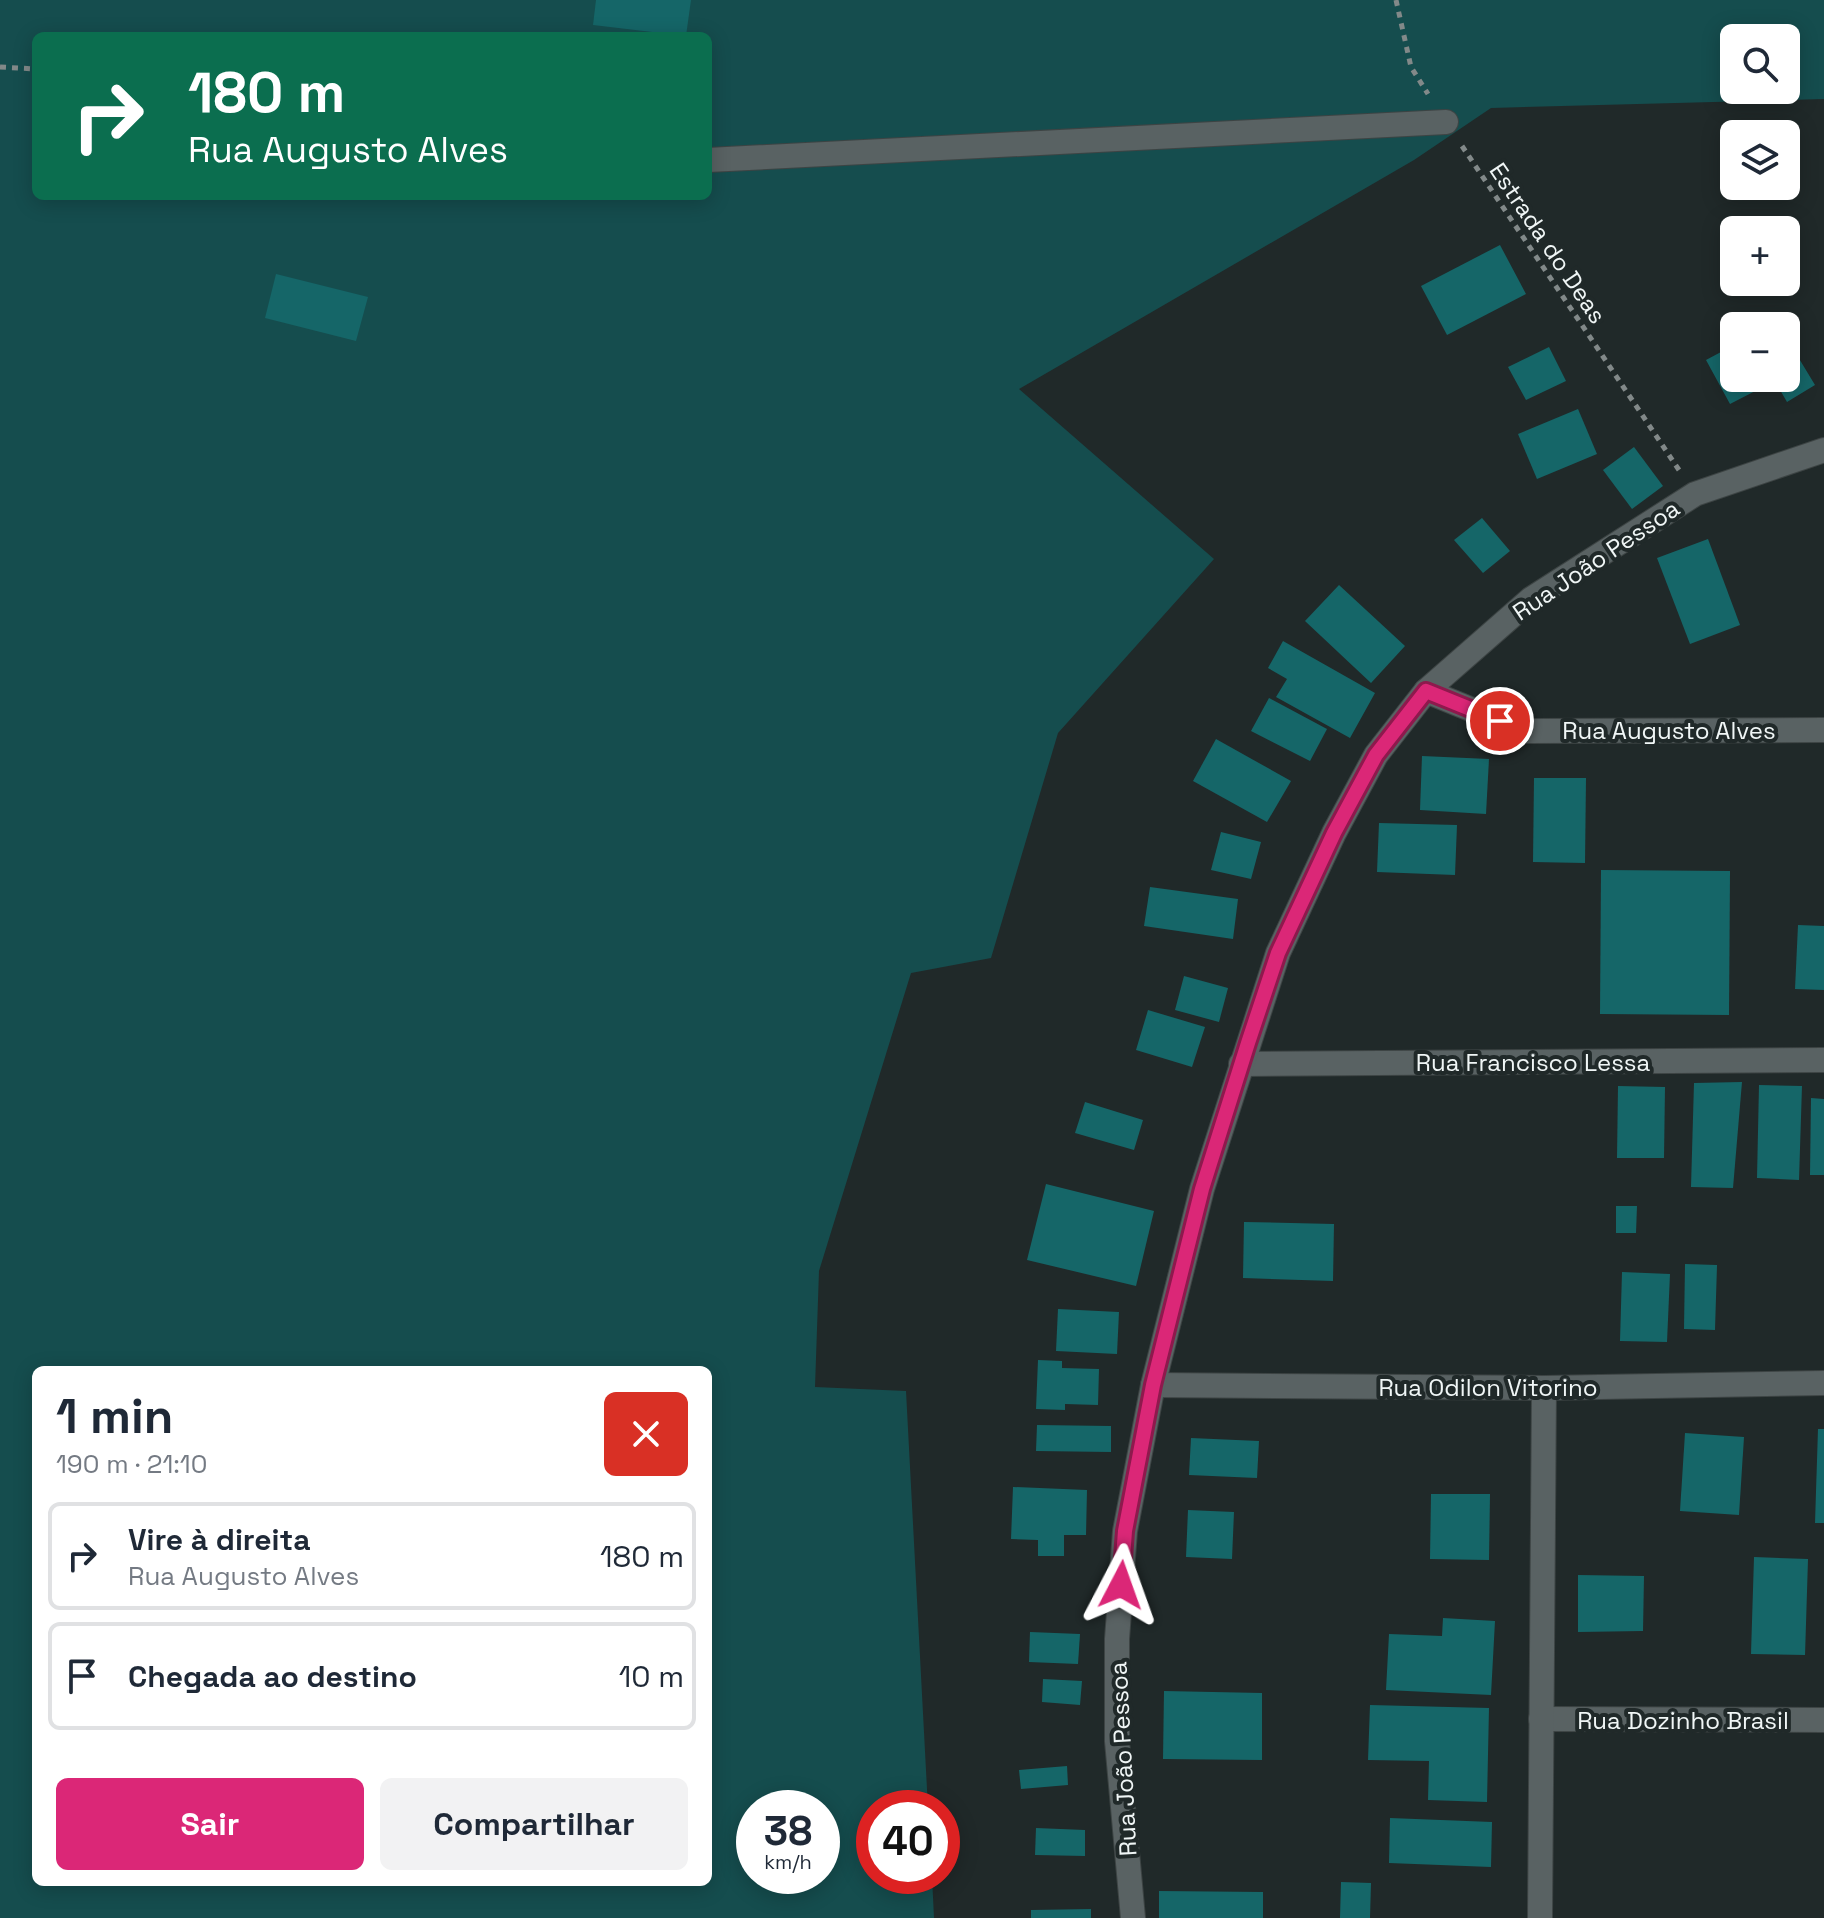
<!DOCTYPE html>
<html lang="pt">
<meta charset="utf-8">
<style>
:root{--surface:#fff;--page:#f2f2f3;--text:#1f2937;--muted:#747a83;--line:#e0e1e3;--accent:#db2777}
body{margin:0;font-family:"Space Grotesk",sans-serif;background:var(--page);color:var(--text);height:100vh;display:flex;flex-direction:column;font-size:30px;white-space:nowrap}
*{box-sizing:border-box;margin:0}
p{font-size:26px;color:var(--muted)}
.icon{flex:none;width:44px;height:44px;fill:none;stroke:currentColor;stroke-width:2;stroke-linecap:round;stroke-linejoin:round}
.map{position:relative;flex:1;overflow:hidden}
.sheet{position:absolute;left:32px;top:1366px;width:680px;height:520px;display:flex;flex-direction:column;background:var(--surface);border-radius:12px;box-shadow:0 4px 20px #0003}
.sheet>*{flex:none}
.hud{position:absolute;left:32px;top:32px;width:680px;height:168px;border-radius:12px;box-shadow:0 4px 20px #0003;background:#0b6e4f;color:#fff;overflow:hidden}
.controls{position:absolute;left:1720px;top:24px;display:grid;gap:16px}
.controls a{display:grid;place-items:center;width:80px;height:80px;border-radius:12px;background:var(--surface);box-shadow:0 4px 20px #0003;font-size:40px}
.speed{position:absolute;left:736px;top:1790px;display:flex;gap:16px;font-size:40px;font-weight:700;text-align:center}
.speed>*{display:grid;place-content:center;width:104px;height:104px;border-radius:50%;background:var(--surface);box-shadow:0 4px 20px #0003;line-height:1}
.speed small{font-size:20px;font-weight:400}
.speed .limit{border:12px solid #d22;background:#fff;color:#111}
.pin{position:absolute;display:grid;place-items:center;width:68px;height:68px;color:#fff;margin:-34px;border:4px solid #fff;border-radius:50%;box-shadow:0 2px 8px #0007}
.me{position:absolute;width:88px;margin:-44px;rotate:4deg;stroke-linejoin:round;filter:drop-shadow(0 0 6px #0008)}
.turn{display:flex;align-items:center;gap:28px;height:168px;padding:0 24px;font-size:36px}
.turn .icon{width:104px;height:104px;stroke-width:2.5}
.turn b{display:block;font-size:56px;line-height:68px}
.round{display:grid;place-items:center;flex:none;width:84px;height:84px;border-radius:12px;background:var(--page)}
.headline{display:flex;align-items:center;justify-content:space-between;height:136px;padding:0 24px}
h1{font-size:48px;font-weight:800;line-height:60px}
.action{display:flex;gap:16px;margin-top:auto;padding:16px 24px}
.action a{flex:1;height:92px;border-radius:12px;background:var(--accent);color:#fff;font-size:32px;font-weight:800;line-height:92px;text-align:center}
.action a+a{background:var(--page);color:var(--text)}
ul{padding:0;list-style:none}
li{display:flex;align-items:center;gap:24px;height:108px;margin:0 16px 12px;padding:0 8px;border:4px solid var(--line);border-radius:12px}
li div{flex:1}
li b{display:block;font-size:30px}
li em{font-style:normal}
.map>svg:first-child{display:block}
.green{fill:#154d4e;fill-rule:evenodd}
.building{fill:#156668}
.lines{fill:none;stroke-linecap:round;stroke-linejoin:round}
.street-casing{stroke:#3d4444;stroke-width:26}
.secondary-casing{stroke:#3d4444;stroke-width:26}
.path{stroke:#828989;stroke-width:5;stroke-dasharray:6 6;stroke-linecap:butt}
.street{stroke:#596263;stroke-width:24}
.secondary{stroke:#596263;stroke-width:24}
.route-casing{stroke:#8e194d;stroke-width:20}
.route{stroke:#db2777;stroke-width:14}
.labels{text-anchor:middle;dominant-baseline:central;stroke-width:8;stroke-linejoin:round;paint-order:stroke}
.street-label{font-size:24px;fill:#f0f6f6;stroke:#202929}
</style>
<div class="map">
<svg width="1824" height="1918" viewBox="0 0 1824 1918">
<rect width="100%" height="100%" fill="#202929"/>
<path class="green" d="M0,0h1824v99l-333,9 -77,52 -395,229 195,170 -156,174 -67,225 -80,15 -92,298 -4,116 91,4 22,417h-54v68h58l2,42h-934zM36,36h672v160h-672zM1734,38h52v52h-52zM36,1370h672v512h-672zM754,1808h68v68h-68z"/>
<g class="building">
<path d="M596,0h95l-5,36 -93,-11z"/>
<path d="M1500,245l26,49 -79,41 -26,-49z"/>
<path d="M276,274l92,23 -12,44 -91,-23z"/>
<path d="M1786,337l29,48 -28,17 -14,-24h13z"/>
<path d="M1734,345v33h24l5,9 -33,17 -24,-44z"/>
<path d="M1549,347l17,34 -40,19 -18,-33z"/>
<path d="M1578,409l19,45 -60,25 -19,-45z"/>
<path d="M1634,447l29,39 -31,23 -29,-39z"/>
<path d="M1482,518l28,33 -27,22 -29,-33z"/>
<path d="M1708,539l32,86 -50,19 -33,-86z"/>
<path d="M1339,585l66,61 -34,37 -66,-62z"/>
<path d="M1283,641l92,52 -25,45 -74,-41 11,-18 -19,-11z"/>
<path d="M1269,698l58,31 -17,32 -59,-30z"/>
<path d="M1216,739l75,42 -24,41 -74,-41z"/>
<path d="M1422,756l67,3 -3,55 -66,-4z"/>
<path d="M1534,778h52l-1,85 -52,-1z"/>
<path d="M1379,823l78,2 -2,50 -78,-3z"/>
<path d="M1221,832l40,10 -10,37 -40,-9z"/>
<path d="M1601,870l129,1 -1,144 -129,-1z"/>
<path d="M1150,887l88,12 -5,40 -89,-13z"/>
<path d="M1798,925l26,1v64l-29,-1z"/>
<path d="M1184,976l44,12 -9,34 -44,-12z"/>
<path d="M1148,1010l57,17 -13,40 -56,-17z"/>
<path d="M1742,1082l-9,106 -42,-1 3,-104z"/>
<path d="M1759,1085l43,1 -3,94 -42,-2z"/>
<path d="M1618,1086l47,1 -1,71h-47z"/>
<path d="M1811,1098l13,1v76h-14z"/>
<path d="M1085,1102l58,18 -9,30 -59,-17z"/>
<path d="M1046,1184l108,27 -18,75 -109,-26z"/>
<path d="M1616,1206h21l-1,27h-20z"/>
<path d="M1244,1222l90,2 -1,57 -90,-3z"/>
<path d="M1685,1264l32,1 -2,65 -31,-1z"/>
<path d="M1622,1272l48,2 -3,68 -47,-1z"/>
<path d="M1058,1309l61,3 -2,42 -61,-3z"/>
<path d="M1038,1360l24,1v7l37,1 -1,36 -33,-1v6l-29,-1z"/>
<path d="M1037,1425l74,1v26l-75,-1z"/>
<path d="M1818,1429h6v94h-9z"/>
<path d="M1685,1433l59,4 -5,78 -59,-4z"/>
<path d="M1191,1438l68,3 -2,37 -68,-3z"/>
<path d="M1013,1487l74,3 -1,45h-22v21h-26v-16l-27,-1z"/>
<path d="M1431,1494h59l-1,66 -59,-1z"/>
<path d="M1188,1510l46,2 -2,47 -46,-2z"/>
<path d="M1754,1557l54,2 -3,96 -54,-1z"/>
<path d="M1578,1575l66,1 -1,55 -65,1z"/>
<path d="M1443,1618l52,3 -4,74 -105,-5 3,-56 53,2z"/>
<path d="M1030,1632l50,2 -2,30 -49,-2z"/>
<path d="M1043,1679l39,2 -2,24 -38,-3z"/>
<path d="M1164,1691l98,2v67l-99,-1z"/>
<path d="M1370,1705l119,3 -2,94 -59,-2 1,-39 -61,-1z"/>
<path d="M1067,1766l1,19 -47,4 -2,-19z"/>
<path d="M1390,1818l102,4 -1,45 -102,-4z"/>
<path d="M1036,1828l49,2v26l-50,-1z"/>
<path d="M1341,1882l30,1 -1,35h-30z"/>
<path d="M1159,1891l104,1v26h-104z"/>
<path d="M1091,1909v9h-60v-8z"/>
</g>
<g class="lines">
<defs>
<g id="street">
<path d="M708,160l738,-38"/>
<path d="M1426,691l98,40 300,-1"/>
<path d="M1241,1064l583,-4"/>
<path d="M1153,1385l391,3 280,-5"/>
<path d="M1541,1719l283,1"/>
<path d="M1540,1918l4,-530"/>
</g>
<path id="secondary" d="M1133,1918l-16,-177v-102l8,-108 28,-146 49,-196 76,-236 56,-120 42,-78 50,-64 105,-92 164,-105 129,-44"/>
</defs>
<use href="#street" class="street-casing"/>
<use href="#secondary" class="secondary-casing"/>
<g class="path">
<path d="M1396,0l15,67 17,27"/>
<path d="M0,67l36,2"/>
<path d="M1462,146l217,324"/>
</g>
<use href="#street" class="street"/>
<use href="#secondary" class="secondary"/>
</g>
<g class="lines">
<defs>
<path id="route" d="M1121,1585l4,-54 28,-146 49,-196 46,-146 30,-90 56,-120 42,-78 50,-64 74,30"/>
</defs>
<use href="#route" class="route-casing"/>
<use href="#route" class="route"/>
</g>
<g class="labels">
<g class="street-label">
<text transform="translate(1548 243) rotate(56)">Estrada do Deas</text>
<text transform="translate(1596 560) rotate(-34)">Rua João Pessoa</text>
<text x="1669" y="730">Rua Augusto Alves</text>
<text x="1533" y="1062">Rua Francisco Lessa</text>
<text x="1488" y="1387">Rua Odilon Vitorino</text>
<text x="1683" y="1720">Rua Dozinho Brasil</text>
<text transform="translate(1123 1759) rotate(-93)">Rua João Pessoa</text>
</g>
</g>
</svg>
<div class="controls">
<a><svg class="icon" aria-label="search" viewBox="0 0 24 24"><circle cx="10" cy="10" r="6"/><path d="M15 15l6 6"/></svg></a>
<a><svg class="icon" aria-label="layers" viewBox="0 0 24 24"><path d="M12 4l9 5-9 5-9-5zM3 14l9 5 9-5"/></svg></a>
<a>+</a>
<a>−</a>
</div>
<div class="speed"><div>38<small>km/h</small></div><div class="limit">40</div></div>
<div class="pin" style="left:1500px;top:721px;background:#d93025"><svg class="icon" aria-label="arrive" viewBox="0 0 24 24"><path d="M6 21V4h12l-3 4 3 4H6"/></svg></div>
<svg class="me" style="left:1121px;top:1585px" viewBox="-20 -20 40 40"><path d="M0-17L14 15 0 8-14 15z" fill="#db2777" stroke="#fff" stroke-width="4"/></svg>
<div class="hud">
<div class="turn"><svg class="icon" aria-label="right" viewBox="0 0 24 24"><path d="M7 20v-9h11M14 6l5 5-5 5"/></svg><div><b>180 m</b>Rua Augusto Alves</div></div>
</div>
<section class="sheet">
<div class="headline"><div><h1>1 min</h1><p>190 m · 21:10</p></div><a class="round" style="background:#d93025;color:#fff"><svg class="icon" aria-label="close" viewBox="0 0 24 24"><path d="M6 6l12 12M18 6L6 18"/></svg></a></div>
<ul>
<li><svg class="icon" aria-label="right" viewBox="0 0 24 24"><path d="M7 20v-9h11M14 6l5 5-5 5"/></svg><div><b>Vire à direita</b><p>Rua Augusto Alves</p></div><em>180 m</em></li>
<li><svg class="icon" aria-label="arrive" viewBox="0 0 24 24"><path d="M6 21V4h12l-3 4 3 4H6"/></svg><div><b>Chegada ao destino</b></div><em>10 m</em></li>
</ul>
<div class="action"><a>Sair</a><a>Compartilhar</a></div>
</section>
</div>
